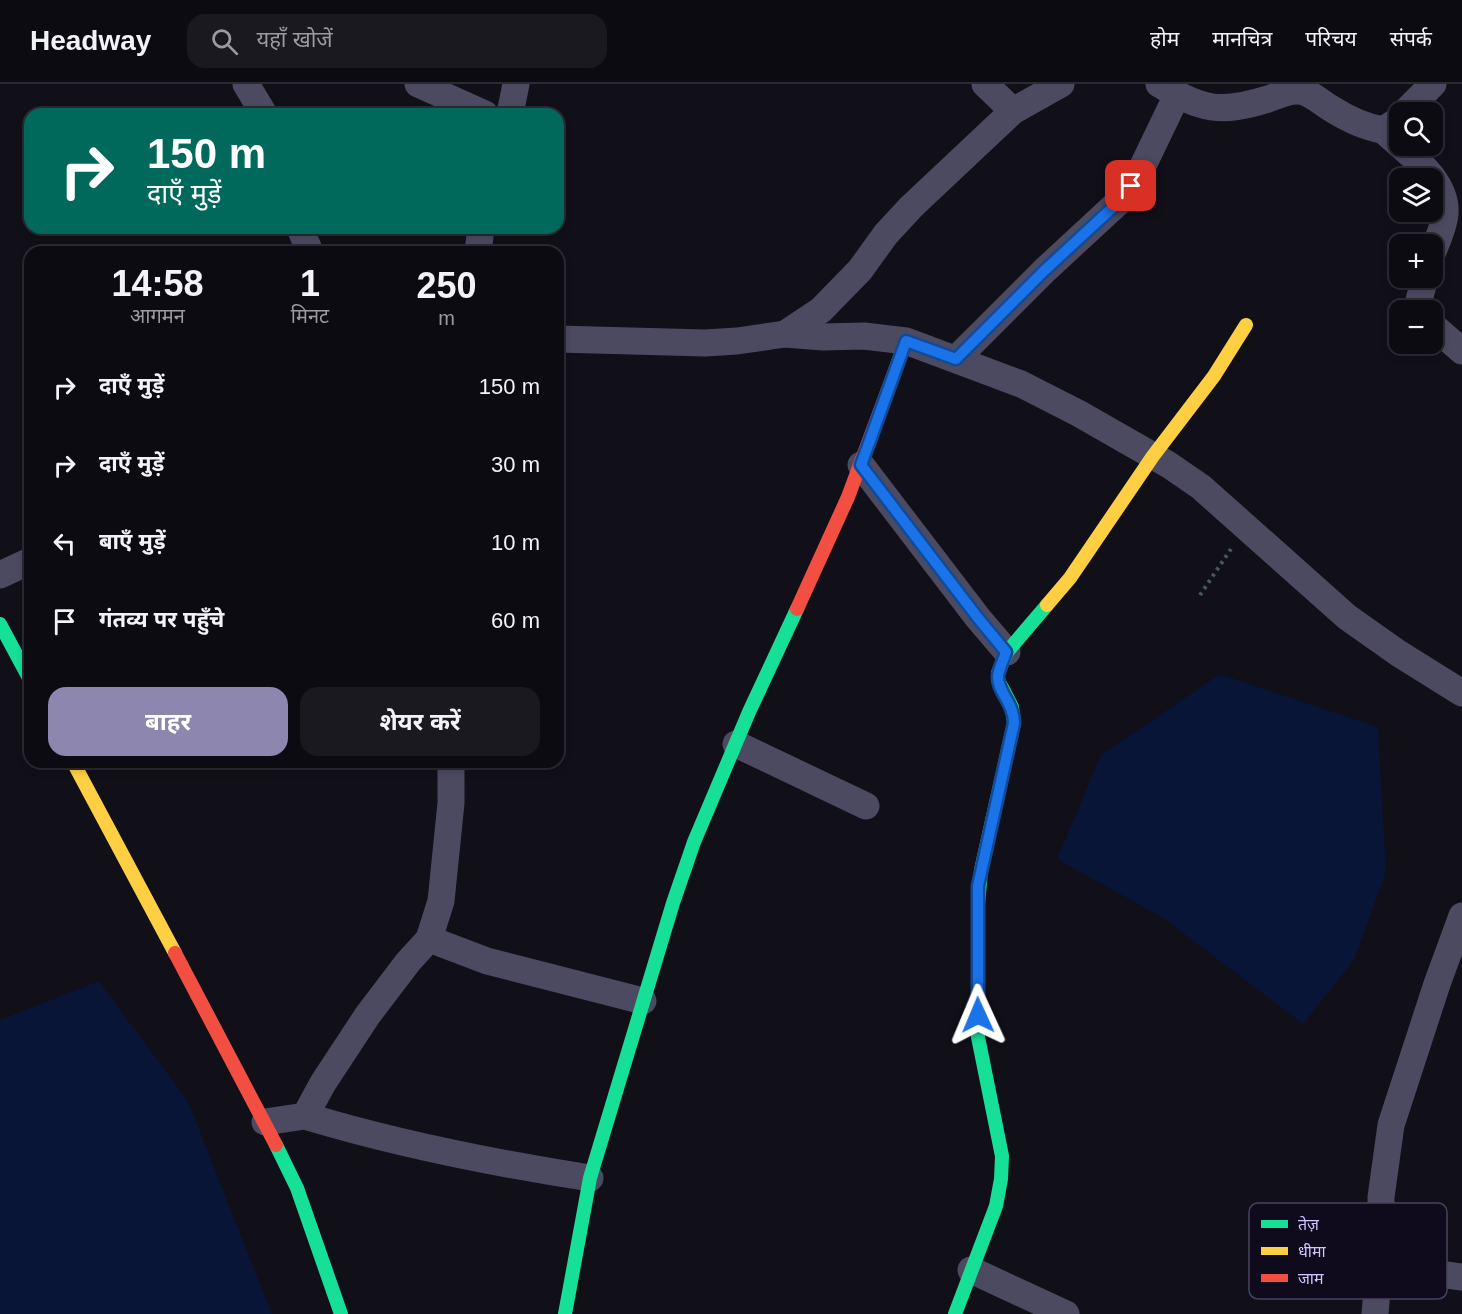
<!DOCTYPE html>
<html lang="hi">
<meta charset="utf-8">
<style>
:root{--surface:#0d0b12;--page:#1b1920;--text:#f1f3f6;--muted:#9a9b9f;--line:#2d2b32;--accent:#8d86ae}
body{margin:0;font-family:Arial,"Noto Sans Devanagari",sans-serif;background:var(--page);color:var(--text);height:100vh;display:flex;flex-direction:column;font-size:22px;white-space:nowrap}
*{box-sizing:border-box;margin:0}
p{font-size:20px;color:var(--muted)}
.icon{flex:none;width:33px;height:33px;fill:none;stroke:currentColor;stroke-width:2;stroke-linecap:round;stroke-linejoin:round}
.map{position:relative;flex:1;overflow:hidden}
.panel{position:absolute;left:24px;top:162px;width:540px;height:522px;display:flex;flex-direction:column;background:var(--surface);border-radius:18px;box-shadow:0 3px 9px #0003,0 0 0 2px var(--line)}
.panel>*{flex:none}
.banner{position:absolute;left:24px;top:24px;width:540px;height:126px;border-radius:18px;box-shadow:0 3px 9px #0003,0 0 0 2px var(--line);background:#00695c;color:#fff;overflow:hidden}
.buttons{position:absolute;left:1389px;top:18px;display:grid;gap:12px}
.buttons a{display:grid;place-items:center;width:54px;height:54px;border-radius:12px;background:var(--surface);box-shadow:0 3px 9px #0003,0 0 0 2px var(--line);font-size:30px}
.pin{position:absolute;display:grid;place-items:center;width:51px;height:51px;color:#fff;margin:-26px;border-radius:12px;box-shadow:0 3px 9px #0006}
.me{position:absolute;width:66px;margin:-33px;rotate:359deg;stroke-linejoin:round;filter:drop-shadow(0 0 4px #0008)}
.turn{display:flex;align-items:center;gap:21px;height:126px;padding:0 24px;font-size:27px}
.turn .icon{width:78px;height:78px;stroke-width:2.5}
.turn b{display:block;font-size:42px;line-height:51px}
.eta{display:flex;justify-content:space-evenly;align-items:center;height:102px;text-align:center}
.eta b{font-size:36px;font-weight:700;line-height:42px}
.cta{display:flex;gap:12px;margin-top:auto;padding:12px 24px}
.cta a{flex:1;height:69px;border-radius:18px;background:var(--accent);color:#fff;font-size:24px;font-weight:700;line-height:69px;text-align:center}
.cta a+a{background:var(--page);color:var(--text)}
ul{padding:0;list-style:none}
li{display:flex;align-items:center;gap:18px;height:78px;padding:0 24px}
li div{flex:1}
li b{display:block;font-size:22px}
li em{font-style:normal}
header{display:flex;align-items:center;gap:36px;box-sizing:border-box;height:84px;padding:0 30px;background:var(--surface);border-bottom:2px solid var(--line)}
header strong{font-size:28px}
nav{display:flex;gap:33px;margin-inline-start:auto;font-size:21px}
.search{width:420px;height:54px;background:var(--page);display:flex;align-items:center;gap:15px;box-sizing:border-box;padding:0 21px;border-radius:18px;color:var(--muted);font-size:22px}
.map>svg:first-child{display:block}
.water{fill:#081536}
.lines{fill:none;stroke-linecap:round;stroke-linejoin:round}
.path{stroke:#485765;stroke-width:4;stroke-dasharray:3 4.5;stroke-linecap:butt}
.street{stroke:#4c4a61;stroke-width:27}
.fast{stroke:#16e098;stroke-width:14}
.slow{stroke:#ffcf43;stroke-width:14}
.jam{stroke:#f24e42;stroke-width:14}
.route-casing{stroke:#114b97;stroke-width:15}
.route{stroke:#1a73e8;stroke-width:10}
.key{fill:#0f0b1c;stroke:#494360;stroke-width:1.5}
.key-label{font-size:16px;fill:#d0c6ff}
</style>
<header>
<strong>Headway</strong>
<div class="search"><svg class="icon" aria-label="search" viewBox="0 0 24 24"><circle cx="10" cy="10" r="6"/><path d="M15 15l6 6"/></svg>यहाँ खोजें</div>
<nav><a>होम</a><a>मानचित्र</a><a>परिचय</a><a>संपर्क</a></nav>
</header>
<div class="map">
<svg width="1462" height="1230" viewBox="0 0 1462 1230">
<rect width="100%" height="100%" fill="#110f18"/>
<g class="water">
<path d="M1220,590l158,53 8,145 -32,88 -51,64 -140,-106 -106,-59 44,-104z"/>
<path d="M99,897l89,120 84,213h-272v-294z"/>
</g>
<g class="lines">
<path class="path" d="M1200,511l31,-46"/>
<g class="street">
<path d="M246,0l18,30"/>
<path d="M418,0l67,30"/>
<path d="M985,0l28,27"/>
<path d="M1159,0c43,26 61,30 109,15 12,-4 24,-11 36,-7 10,3 19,12 28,17 16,10 32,18 51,21l17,-11"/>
<path d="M1405,28l28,-28"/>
<path d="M510,30l6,-30"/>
<path d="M1383,46c23,22 65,49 62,84 -1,13 -8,27 -13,40"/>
<path d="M300,144l10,24"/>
<path d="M478,168l3,-24"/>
<path d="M1421,226l-2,-10 6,-22"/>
<path d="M1432,241l30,26"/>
<path d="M785,250l38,3 41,-1 42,5 115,43 57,29 91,52 32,22 146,130 51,36 64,40"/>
<path d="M558,255l147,4 32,-2 48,-7 36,-24 39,-40 26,-36 25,-27 102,-96 48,-27"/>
<path d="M956,275l89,-89 79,-73 15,-23 38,-79"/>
<path d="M861,381l117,153 29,34"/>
<path d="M0,491l30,-14"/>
<path d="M736,660l130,62"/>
<path d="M429,855l58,22 156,40"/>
<path d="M305,1032c93,28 188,47 285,62"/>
<path d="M265,1038l40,-6 18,-33 44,-67 41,-54 21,-23 12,-38 10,-98v-41"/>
<path d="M971,1186l95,44"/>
<path d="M1378,1199l54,-10 30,4"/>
<path d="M1375,1230l6,-72v-45l10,-72 46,-141 25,-68"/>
</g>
<g class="fast">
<path d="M0,540l30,56"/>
<path d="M276,1061l21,43 44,126"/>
<path d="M565,1230l25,-136 83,-275 21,-61 55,-130 48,-103"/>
<path d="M955,1230l41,-108 5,-27 1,-23 -24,-119v-132l3,-35 33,-147 -2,-16 -14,-27v-7l9,-21 40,-47"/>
</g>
<g class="slow">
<path d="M1047,521l23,-27 83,-122 61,-80 32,-51"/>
<path d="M73,678l102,191"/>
</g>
<g class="jam">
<path d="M797,525l51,-112 58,-156"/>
<path d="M175,869l101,192"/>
</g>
</g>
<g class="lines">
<defs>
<path id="route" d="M978,931v-129l36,-163c0,-20 -17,-32 -16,-47 1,-8 6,-17 8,-24l-28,-34 -117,-153 45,-124 50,18 89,-89 79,-73 7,-11"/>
</defs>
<use href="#route" class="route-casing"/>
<use href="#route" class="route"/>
</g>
<rect x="1249" y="1119" width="198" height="96" rx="9" class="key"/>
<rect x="1261" y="1136" width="27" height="8" fill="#16e098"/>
<rect x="1261" y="1163" width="27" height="8" fill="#ffcf43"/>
<rect x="1261" y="1190" width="27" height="8" fill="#f24e42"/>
<g class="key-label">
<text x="1298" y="1146">तेज़</text>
<text x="1298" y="1173">धीमा</text>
<text x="1298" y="1200">जाम</text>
</g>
</svg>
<div class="buttons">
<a><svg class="icon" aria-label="search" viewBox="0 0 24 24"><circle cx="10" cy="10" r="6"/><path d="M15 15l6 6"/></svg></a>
<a><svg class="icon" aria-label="layers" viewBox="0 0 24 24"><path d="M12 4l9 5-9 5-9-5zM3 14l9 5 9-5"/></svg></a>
<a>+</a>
<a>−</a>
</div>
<div class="pin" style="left:1131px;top:102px;background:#d93025"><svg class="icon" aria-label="arrive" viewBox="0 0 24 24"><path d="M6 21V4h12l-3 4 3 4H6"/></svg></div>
<svg class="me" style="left:978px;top:931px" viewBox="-20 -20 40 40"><path d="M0-17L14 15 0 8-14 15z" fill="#1a73e8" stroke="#fff" stroke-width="4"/></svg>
<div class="banner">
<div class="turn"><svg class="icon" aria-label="right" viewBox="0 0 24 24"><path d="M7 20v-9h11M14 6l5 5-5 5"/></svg><div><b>150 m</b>दाएँ मुड़ें</div></div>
</div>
<section class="panel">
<div class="eta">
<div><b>14:58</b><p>आगमन</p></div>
<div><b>1</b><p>मिनट</p></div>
<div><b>250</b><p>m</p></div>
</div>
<ul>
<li><svg class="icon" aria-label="right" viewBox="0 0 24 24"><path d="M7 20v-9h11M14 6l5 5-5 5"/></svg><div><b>दाएँ मुड़ें</b></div><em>150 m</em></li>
<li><svg class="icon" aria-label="right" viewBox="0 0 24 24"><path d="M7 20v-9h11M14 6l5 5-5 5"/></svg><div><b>दाएँ मुड़ें</b></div><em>30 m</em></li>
<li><svg class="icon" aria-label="left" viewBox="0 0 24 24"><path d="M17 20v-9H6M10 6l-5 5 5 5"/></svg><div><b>बाएँ मुड़ें</b></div><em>10 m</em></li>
<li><svg class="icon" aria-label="arrive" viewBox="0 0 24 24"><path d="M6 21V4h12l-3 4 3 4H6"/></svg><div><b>गंतव्य पर पहुँचे</b></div><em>60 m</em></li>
</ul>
<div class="cta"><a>बाहर</a><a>शेयर करें</a></div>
</section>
</div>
